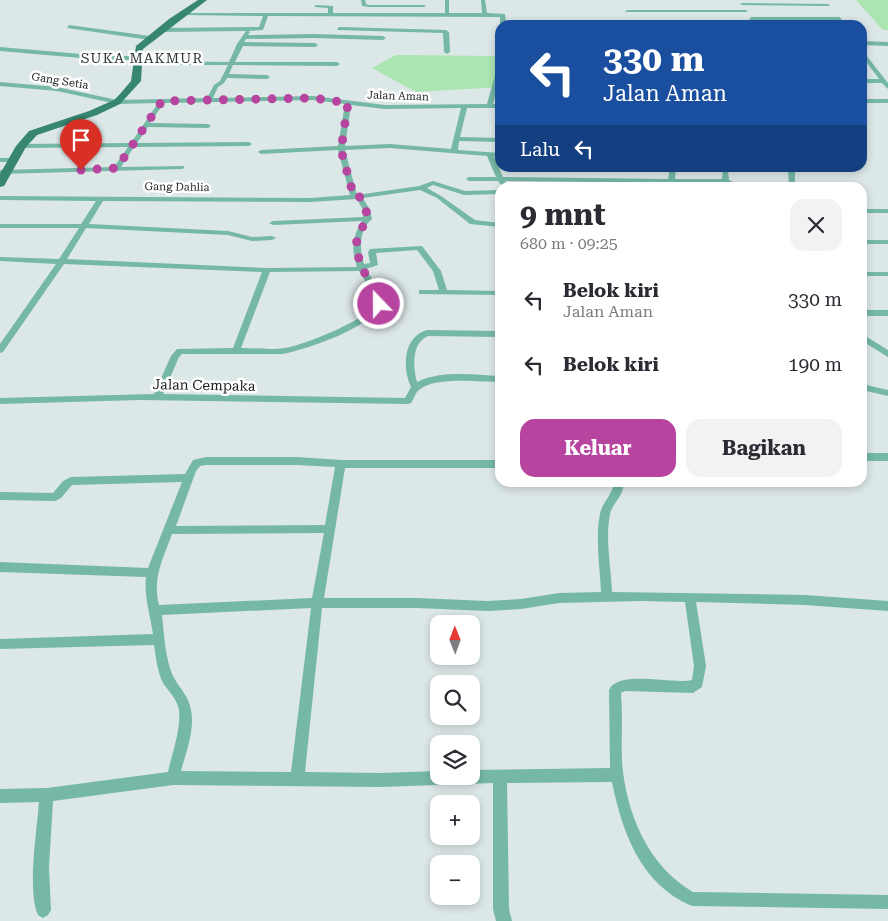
<!DOCTYPE html>
<html lang="id">
<meta charset="utf-8">
<style>
:root{--surface:#fff;--page:#f2f2f3;--text:#2b2b33;--muted:#7c7c81;--accent:#b7449e}
body{margin:0;font-family:"Roboto Serif",serif;background:var(--page);color:var(--text);height:100vh;display:flex;flex-direction:column;font-size:19px;white-space:nowrap}
*{box-sizing:border-box;margin:0}
p{font-size:16px;color:var(--muted)}
.icon{flex:none;width:28px;height:28px;fill:none;stroke:currentColor;stroke-width:2;stroke-linecap:round;stroke-linejoin:round}
.map{position:relative;flex:1;overflow:hidden}
.side{position:absolute;left:495px;top:182px;width:372px;height:305px;display:flex;flex-direction:column;background:var(--surface);border-radius:15px;box-shadow:0 2px 8px #0003}
.side>*{flex:none}
.banner{position:absolute;left:495px;top:20px;width:372px;height:152px;border-radius:15px;box-shadow:0 2px 8px #0003;background:#1a4fa0;color:#fff;overflow:hidden}
.needle{width:32px;rotate:359deg}
.tools{position:absolute;left:430px;top:615px;display:grid;gap:10px}
.tools a{display:grid;place-items:center;width:50px;height:50px;border-radius:10px;background:var(--surface);box-shadow:0 2px 8px #0003;font-size:25px}
.pin{position:absolute;display:grid;place-items:center;width:42px;height:42px;color:#fff;margin:-51px -21px;border-radius:50% 50% 50% 0;rotate:-45deg;box-shadow:0 0 5px #0007}
.pin .icon{rotate:45deg}
.me{position:absolute;width:55px;margin:-28px;rotate:338deg;stroke-linejoin:round;filter:drop-shadow(0 0 4px #0008)}
.turn{display:flex;align-items:center;gap:18px;height:105px;padding:0 25px;font-size:22px}
.turn .icon{width:65px;height:65px;stroke-width:2.5}
.turn b{display:block;font-size:35px;line-height:42px}
.then{display:flex;align-items:center;height:48px;padding:0 25px;background:#0003;gap:10px;font-size:19px}
.round{display:grid;place-items:center;flex:none;width:52px;height:52px;border-radius:15px;background:var(--page)}
.head{display:flex;align-items:center;justify-content:space-between;height:85px;padding:0 25px}
h1{font-size:30px;font-weight:700;line-height:38px}
.cta{display:flex;gap:10px;margin-top:auto;padding:10px 25px}
.cta a{flex:1;height:58px;border-radius:15px;background:var(--accent);color:#fff;font-size:20px;font-weight:700;line-height:58px;text-align:center}
.cta a+a{background:var(--page);color:var(--text)}
ul{padding:0;list-style:none}
li{display:flex;align-items:center;gap:15px;height:65px;padding:0 25px}
li div{flex:1}
li b{display:block;font-size:19px}
li em{font-style:normal}
.map>svg:first-child{display:block}
.green{fill:#abe5b1}
.lines{fill:none;stroke-linecap:round;stroke-linejoin:round}
.minor{fill:#75b8a5;fill-rule:evenodd}
.primary{fill:#378672;fill-rule:evenodd}
.route{stroke:#b7449e;stroke-width:9;stroke-dasharray:0 16.2}
.labels{text-anchor:middle;dominant-baseline:central;stroke-width:5;stroke-linejoin:round;paint-order:stroke}
.far-street-label{font-size:11px;fill:#1d2121;stroke:#fff}
.far-quarter-label{font-size:14px;letter-spacing:1px;fill:#2f3738;stroke:#fff}
.street-label{font-size:14px;fill:#1d2121;stroke:#fff}
</style>
<div class="map">
<svg width="888" height="921" viewBox="0 0 888 921">
<rect width="100%" height="100%" fill="#dce7e7"/>
<g class="green">
<path d="M856,0h32v30h-5z"/>
<path d="M396,55l104,1v31l-84,5 -44,-24z"/>
</g>
<g class="lines">
<g class="minor">
<path d="M361,0h4l1,4 3,1h55l2,1 -2,1h-55l-7,-1z"/>
<path d="M445,0h4v13h33l-1,-13h4l2,13 18,1 1,8 121,1 3,2h-130v-8l-232,-1 -5,14 -15,1 2,1 -2,3 65,-1 70,2 3,2 -3,2 -70,-2 -67,1 -2,3 71,1 3,2 -3,2 -72,-1 -8,16h102l3,2 -3,2 -104,-1 -4,9 38,1 3,2 -3,2 -40,-1 -3,5 -6,4 -5,11 100,-2 72,9 102,-1 10,-36 3,-2v13l-7,25h7v4h-33l-7,29 40,1v4l-41,-1 -1,9 42,3v4l-6,-1 9,21 165,2 2,-11h6l-1,11h47l1,-9 2,-2h6l-3,3 1,9 4,2 2,6h-7v-4l-3,-1h-51v5h-6l-1,-5 -162,-2 1,3 -3,2 -2,-1 -3,-4h-29l-3,-2 3,-2h27l-9,-21 -97,-8 -45,2 12,45 62,-9 14,-5 32,10 35,-1v4l-36,1 -31,-10 -6,3 14,8 34,24 25,3v4l-30,-3 -33,-26 -17,-8 -57,8 7,12 2,9c-13,11 -13,30 -8,45l6,-1 -2,-11 2,-3 52,-3 19,25 6,19 53,1v4l-81,-1v-4h20l-6,-19 -16,-21 -41,3 2,12 -12,4 10,17 7,18c-14,24 -74,45 -101,50h-100l-3,3 -16,37 242,4 6,-11c-9,-19 -8,-50 16,-57l73,1v6l-72,-1c-17,7 -15,32 -11,46 25,-12 57,-7 83,-6v6c-19,0 -66,-6 -81,8 -4,3 -5,9 -8,13l-3,1 -268,-4 -140,4v-6l154,-4 17,-38 6,-7 56,-1 29,-76 -198,-8 -61,88 -3,1v-9l56,-80 -56,-3v-4l59,2 20,-31h-79v-4h81l15,-23 -96,-1v-4l311,2 39,-3 -12,-45 -77,4 -3,-2 3,-2 77,-4 7,-42 -32,-4 -149,3 -14,20 58,1 3,2 -3,2 -60,-1 -11,16 112,-1 3,2 -3,2 -115,1 -13,20 63,-1v2l-2,1 -182,5v-4l114,-3 14,-20 -107,1 -3,-2 3,-2 110,-1 27,-40 -41,1 -60,-13 -57,-5v-4l57,5 60,13 90,-2 7,-13 6,-4 8,-16h-90l-3,-2 3,-2 91,1 8,-18 9,-13 -85,1 -3,-2 3,-2 98,-1 4,-11 -79,-1 -2,-2h146v-5l-14,-1 2,-2 17,1v7h112zM351,105l34,4 76,-1 -10,41 -61,-5 -45,2zM357,199l6,11v7l-90,4 -4,2 4,2 89,-4c-10,16 -11,29 -5,46l-90,1 -200,-9 19,-31 142,7 24,6 20,-1 4,-2 -4,-2 -20,1 -24,-6 -139,-7 14,-23 208,1zM359,271l9,15 7,18c-10,17 -71,41 -90,44 -14,2 -29,0 -44,0l29,-76z"/>
<path d="M742,3l86,1 2,1 -2,1 -88,-1z"/>
<path d="M627,10h119l2,1 -2,1h-121z"/>
<path d="M751,17h88l3,2 -3,2 -90,-1z"/>
<path d="M69,25l81,11 3,2 -3,2 -83,-12z"/>
<path d="M339,27l107,3 3,2 1,20 -3,2 -3,-2 -1,-19 -106,-3z"/>
<path d="M500,33v10h-4l1,-8z"/>
<path d="M862,41l26,1v4l-26,-1z"/>
<path d="M0,47l104,9h33l3,2 -3,2h-33l-104,-9z"/>
<path d="M862,50l26,33v6l-6,-6h-20v-4h17l-17,-23z"/>
<rect x="862" y="99" width="26" height="4"/>
<path d="M0,158h14l3,2 -3,2h-14z"/>
<path d="M767,168h71l-3,2h-40v18h-6l-1,-18h-18z"/>
<rect x="862" y="209" width="26" height="4"/>
<rect x="862" y="240" width="26" height="4"/>
<rect x="862" y="272" width="26" height="4"/>
<rect x="862" y="310" width="26" height="6"/>
<path d="M862,334l26,16v7l-26,-16z"/>
<path d="M862,384l26,6v6l-26,-6z"/>
<rect x="862" y="453" width="26" height="8"/>
<path d="M206,457h91l44,3h159v8h-155l-21,130h93l70,3 34,-2 38,-6 42,-1c-1,-25 -6,-53 -1,-78 2,-12 13,-19 14,-32h10c-1,16 -11,20 -14,32 -5,25 1,52 2,78l193,3 83,6v10l-83,-6 -109,-3 10,64 -4,21 -9,6 -68,-2 -4,2c2,23 0,46 1,69 4,51 26,104 71,130l195,3v14l-196,-3c-51,-21 -70,-74 -80,-124l-105,1 2,126 3,12h-16l-3,-12v-126l-113,4 -207,-2 -120,16 -4,66 2,43 -3,5 -5,3 -5,-3c-11,-24 -1,-85 1,-113l-39,1v-14l47,-1 121,-16c4,-19 13,-42 11,-62 -2,-11 -10,-18 -16,-27 -6,-12 -7,-26 -9,-38l-154,4v-10l153,-5c-3,-19 -9,-38 -7,-57l-146,-5v-10l148,6 34,-86 -110,3 -11,13 -6,3 -55,-1v-8l53,1 10,-12 8,-4 114,-3 8,-14zM206,465h91l38,2 -10,58 -149,1 20,-55 4,-5zM324,533l-12,65 -153,7c-7,-27 4,-46 13,-71zM641,601l44,1 9,64 -2,14c-19,5 -74,-11 -83,10l1,78 -139,2v6h-32v-5l-59,2 -75,-1 17,-164h95l70,3 34,-2 38,-6zM311,608l-20,164 -110,-1c5,-19 14,-41 10,-61 -2,-14 -12,-22 -18,-34 -8,-17 -9,-43 -11,-61z"/>
</g>
<path class="primary" d="M198,0h9l-64,49 -2,32 -21,23 -23,11 -60,20 -11,12 -22,39 -4,1v-13l16,-28 13,-15 60,-20 25,-11 6,-6 11,-13 5,-35 33,-27z"/>
</g>
<g class="lines">
<path class="route" d="M81,170l36,-2 45,-67 151,-3 35,5 -7,47 13,47h6c18,30 -7,27 -3,53 3,19 16,36 22,54"/>
</g>
<g class="labels">
<g class="far-street-label">
<text transform="translate(60 81) rotate(9)">Gang Setia</text>
<text transform="translate(398 96) rotate(2)">Jalan Aman</text>
<text transform="translate(177 187) rotate(1)">Gang Dahlia</text>
</g>
<g class="far-quarter-label">
<text x="142" y="58">SUKA MAKMUR</text>
</g>
<g class="street-label">
<text transform="translate(204 385) rotate(1)">Jalan Cempaka</text>
</g>
</g>
</svg>
<div class="tools">
<a><svg class="needle" viewBox="-14 -14 28 28"><path d="M0-13l5 13h-10z" fill="#e53935"/><path d="M0 13l5-13h-10z" fill="#7c7c81"/></svg></a>
<a><svg class="icon" aria-label="search" viewBox="0 0 24 24"><circle cx="10" cy="10" r="6"/><path d="M15 15l6 6"/></svg></a>
<a><svg class="icon" aria-label="layers" viewBox="0 0 24 24"><path d="M12 4l9 5-9 5-9-5zM3 14l9 5 9-5"/></svg></a>
<a>+</a>
<a>−</a>
</div>
<div class="pin" style="left:81px;top:170px;background:#d93025"><svg class="icon" aria-label="arrive" viewBox="0 0 24 24"><path d="M6 21V4h12l-3 4 3 4H6"/></svg></div>
<svg class="me" style="left:379px;top:304px" viewBox="-20 -20 40 40"><circle r="17" fill="#b7449e" stroke="#fff" stroke-width="3"/><path d="M0-11L8 9 0 5-8 9z" fill="#fff"/></svg>
<div class="banner">
<div class="turn"><svg class="icon" aria-label="left" viewBox="0 0 24 24"><path d="M17 20v-9H6M10 6l-5 5 5 5"/></svg><div><b>330 m</b>Jalan Aman</div></div>
<div class="then">Lalu<svg class="icon" aria-label="left" viewBox="0 0 24 24"><path d="M17 20v-9H6M10 6l-5 5 5 5"/></svg></div>
</div>
<section class="side">
<div class="head"><div><h1>9 mnt</h1><p>680 m · 09:25</p></div><a class="round"><svg class="icon" aria-label="close" viewBox="0 0 24 24"><path d="M6 6l12 12M18 6L6 18"/></svg></a></div>
<ul>
<li><svg class="icon" aria-label="left" viewBox="0 0 24 24"><path d="M17 20v-9H6M10 6l-5 5 5 5"/></svg><div><b>Belok kiri</b><p>Jalan Aman</p></div><em>330 m</em></li>
<li><svg class="icon" aria-label="left" viewBox="0 0 24 24"><path d="M17 20v-9H6M10 6l-5 5 5 5"/></svg><div><b>Belok kiri</b></div><em>190 m</em></li>
</ul>
<div class="cta"><a>Keluar</a><a>Bagikan</a></div>
</section>
</div>
